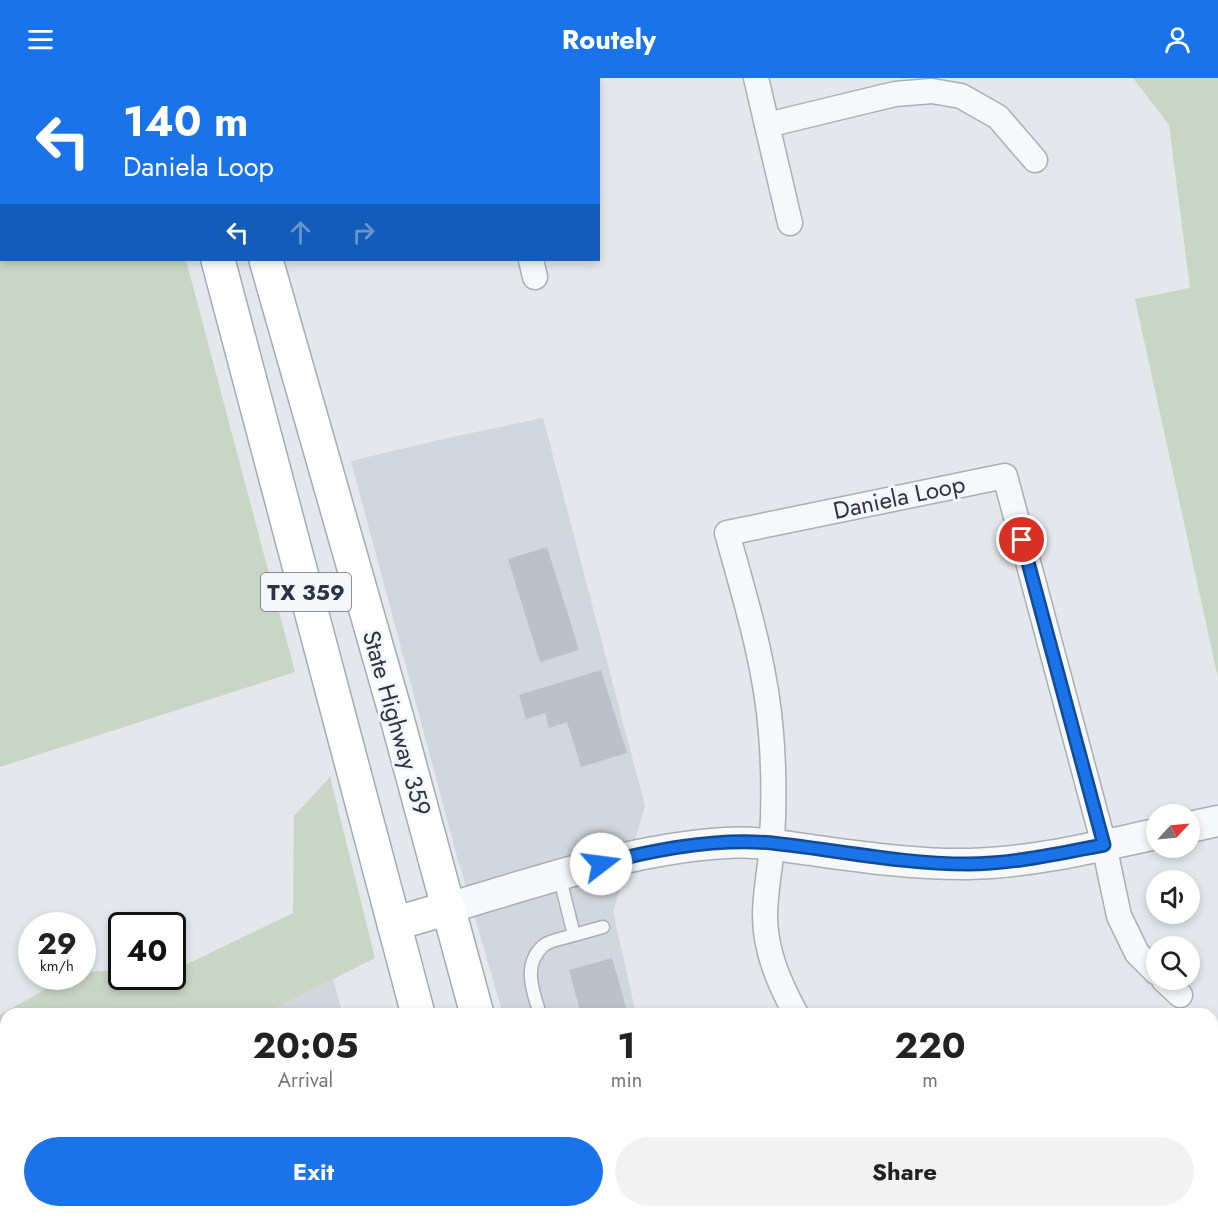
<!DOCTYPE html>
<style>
:root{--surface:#fff;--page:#f2f2f2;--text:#222;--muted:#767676;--accent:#1a73e8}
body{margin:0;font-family:Jost,sans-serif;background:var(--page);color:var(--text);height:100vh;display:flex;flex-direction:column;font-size:22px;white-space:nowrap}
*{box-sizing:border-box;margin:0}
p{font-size:20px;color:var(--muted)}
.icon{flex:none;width:33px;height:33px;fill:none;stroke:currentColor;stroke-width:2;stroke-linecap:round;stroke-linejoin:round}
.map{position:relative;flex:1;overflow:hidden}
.side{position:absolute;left:0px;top:930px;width:1218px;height:210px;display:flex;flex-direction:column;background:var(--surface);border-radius:18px 18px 0 0;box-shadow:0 3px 9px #0003}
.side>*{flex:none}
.hud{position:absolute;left:0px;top:0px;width:600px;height:183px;box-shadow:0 3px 9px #0003;background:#1a73e8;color:#fff;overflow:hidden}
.needle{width:39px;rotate:64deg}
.fabs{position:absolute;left:1146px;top:726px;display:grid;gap:12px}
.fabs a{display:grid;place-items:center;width:54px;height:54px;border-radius:50%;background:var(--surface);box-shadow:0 3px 9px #0003;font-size:30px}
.speed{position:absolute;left:18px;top:834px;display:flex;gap:12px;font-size:30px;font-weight:700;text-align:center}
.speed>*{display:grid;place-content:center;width:78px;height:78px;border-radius:50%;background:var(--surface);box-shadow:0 3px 9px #0003;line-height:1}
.speed small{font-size:15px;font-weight:400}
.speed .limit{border:3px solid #111;border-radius:9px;background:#fff;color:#111}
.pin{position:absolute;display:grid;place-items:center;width:51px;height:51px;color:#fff;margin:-26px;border:3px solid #fff;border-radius:50%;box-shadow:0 2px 6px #0007}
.me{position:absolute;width:66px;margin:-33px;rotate:75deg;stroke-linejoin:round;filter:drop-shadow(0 0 4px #0008)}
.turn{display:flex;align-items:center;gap:21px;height:126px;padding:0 24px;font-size:27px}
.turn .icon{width:78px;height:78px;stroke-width:2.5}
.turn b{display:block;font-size:42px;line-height:51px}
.lanes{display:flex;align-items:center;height:57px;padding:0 24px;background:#0003;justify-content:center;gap:30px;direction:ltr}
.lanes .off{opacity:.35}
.eta{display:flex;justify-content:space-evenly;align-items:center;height:102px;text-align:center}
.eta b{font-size:36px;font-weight:700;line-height:42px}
.action{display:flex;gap:12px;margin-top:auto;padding:12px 24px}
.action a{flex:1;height:69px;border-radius:36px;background:var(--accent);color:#fff;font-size:24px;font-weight:700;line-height:69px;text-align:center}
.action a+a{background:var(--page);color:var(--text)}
header{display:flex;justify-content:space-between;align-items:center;height:78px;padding:0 24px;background:var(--accent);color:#fff;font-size:27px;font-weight:700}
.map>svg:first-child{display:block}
.built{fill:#d2d6de}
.green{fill:#c9d6c5}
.building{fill:#bbc0ca}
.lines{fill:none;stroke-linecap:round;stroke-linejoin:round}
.service-casing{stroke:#a9aeb7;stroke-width:15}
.minor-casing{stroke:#a9aeb7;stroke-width:27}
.tertiary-casing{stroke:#a9aeb7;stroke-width:33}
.primary-casing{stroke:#a3abb8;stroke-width:36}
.service{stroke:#f7f8fa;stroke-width:12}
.minor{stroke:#f7f8fa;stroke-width:24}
.tertiary{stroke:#f7f8fa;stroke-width:30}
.primary{stroke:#fff;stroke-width:33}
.route-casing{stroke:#114b97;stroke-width:15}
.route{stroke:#1a73e8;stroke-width:10}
.labels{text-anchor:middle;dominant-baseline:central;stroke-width:6;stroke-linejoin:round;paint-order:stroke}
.shield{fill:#f4f6f9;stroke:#676e7b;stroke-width:1.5}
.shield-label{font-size:22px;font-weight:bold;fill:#2b3445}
.street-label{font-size:24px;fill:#2b3445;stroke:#f4f6f9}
</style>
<header><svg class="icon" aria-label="menu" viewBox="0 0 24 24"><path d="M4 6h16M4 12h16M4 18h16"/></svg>Routely<svg class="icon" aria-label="person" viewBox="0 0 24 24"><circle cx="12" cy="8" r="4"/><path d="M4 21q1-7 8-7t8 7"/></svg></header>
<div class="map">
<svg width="1218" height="1140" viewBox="0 0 1218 1140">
<rect width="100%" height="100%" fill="#e4e7ec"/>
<g class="built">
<path d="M543,340l102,388 -32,106 23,102h-133l-48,-165 -104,-388 92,-22z"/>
<path d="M333,901l10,35h-79z"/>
<path d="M6,1069v65h395l2,6h-403v-68z"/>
<path d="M557,1134h172l3,6h-173z"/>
</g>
<g class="green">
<path d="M0,0h138l-136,2v180h184l109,412 -295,95z"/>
<path d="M1133,0h85v600l-83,-379 55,-11 -21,-163z"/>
<path d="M330,699l45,181 -111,56h-258v133l-6,3v-135l67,-38 15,-1 1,-4 38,-2 1,6h50l1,-8h6l114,-55 1,-97z"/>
</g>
<g class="building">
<path d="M547,469l32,103 -39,12 -32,-103z"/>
<path d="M601,592l26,83 -46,14 -14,-45 -18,6 -4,-15 -19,6 -7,-24z"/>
<path d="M612,880l16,56h-47l-12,-44z"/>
<path d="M666,1134h53l1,2 -7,4h-44z"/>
</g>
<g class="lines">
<defs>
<g id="service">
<path d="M574,857l29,-8"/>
<path d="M540,936c-7,-22 -18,-49 3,-68 6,-6 23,-8 31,-11l-15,-60"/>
<path d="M609,1134l2,6"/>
</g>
<g id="minor">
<path d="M485,0l1,2"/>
<path d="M756,0l34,145"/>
<path d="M767,47l128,-31 37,-3 29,5 37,21 37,43"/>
<path d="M531,182l4,17"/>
<path d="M1164,902l16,15"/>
<path d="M796,936c-17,-31 -31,-63 -31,-99 0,-24 6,-49 7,-73 2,-36 2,-73 -1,-109 -5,-68 -26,-135 -44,-200l278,-57 99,369 15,71 18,37 19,19"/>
<path d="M903,1134l3,6"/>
<path d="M424,1140l12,-6"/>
</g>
<g id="tertiary">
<path d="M1190,749l28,-6"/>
<path d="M448,830c92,-27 182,-59 277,-65 29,-2 57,3 86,7 51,7 106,15 158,14 62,-1 126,-17 187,-30"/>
</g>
<g id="primary">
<path d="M170,0v2"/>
<path d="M218,0v2"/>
<path d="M218,182l200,754"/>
<path d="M266,182l132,462 79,292"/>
<path d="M394,846l54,-16"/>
<path d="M471,1134l1,6"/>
<path d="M531,1134l1,6"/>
</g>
</defs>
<use href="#service" class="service-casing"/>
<use href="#minor" class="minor-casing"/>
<use href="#tertiary" class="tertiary-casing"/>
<use href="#primary" class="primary-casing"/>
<use href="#service" class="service"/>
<use href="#minor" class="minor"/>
<use href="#tertiary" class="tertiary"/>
<use href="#primary" class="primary"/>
</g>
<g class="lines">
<defs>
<path id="route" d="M601,786c55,-15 114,-26 171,-21 65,7 130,21 196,21 46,0 91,-11 136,-19l-82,-305"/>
</defs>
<use href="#route" class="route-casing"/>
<use href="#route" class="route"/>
</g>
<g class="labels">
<rect class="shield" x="261" y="495" width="90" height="38" rx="4.5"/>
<g class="shield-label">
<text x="306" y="514">TX 359</text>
</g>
<g class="street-label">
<text transform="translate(899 419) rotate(-12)">Daniela Loop</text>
<text transform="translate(397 645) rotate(74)">State Highway 359</text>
</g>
</g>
</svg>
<div class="fabs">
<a><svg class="needle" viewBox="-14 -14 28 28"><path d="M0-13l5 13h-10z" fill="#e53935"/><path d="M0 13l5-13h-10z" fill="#767676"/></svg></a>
<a><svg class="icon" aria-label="sound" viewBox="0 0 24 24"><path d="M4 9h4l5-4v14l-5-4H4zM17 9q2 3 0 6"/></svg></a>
<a><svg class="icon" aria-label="search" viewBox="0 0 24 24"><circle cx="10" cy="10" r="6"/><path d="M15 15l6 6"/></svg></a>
</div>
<div class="speed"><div>29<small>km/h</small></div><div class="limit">40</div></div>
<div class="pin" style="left:1022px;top:462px;background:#d93025"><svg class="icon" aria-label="arrive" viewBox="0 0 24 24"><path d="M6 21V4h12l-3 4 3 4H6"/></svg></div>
<svg class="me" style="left:601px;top:786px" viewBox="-20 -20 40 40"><circle r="19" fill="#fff"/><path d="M0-13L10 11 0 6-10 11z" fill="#1a73e8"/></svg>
<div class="hud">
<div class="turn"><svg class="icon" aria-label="left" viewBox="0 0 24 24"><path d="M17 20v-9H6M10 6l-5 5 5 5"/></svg><div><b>140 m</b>Daniela Loop</div></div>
<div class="lanes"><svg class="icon" aria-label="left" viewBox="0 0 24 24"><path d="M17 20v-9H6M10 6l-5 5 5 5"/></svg><svg class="icon off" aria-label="ahead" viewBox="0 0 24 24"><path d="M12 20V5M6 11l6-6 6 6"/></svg><svg class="icon off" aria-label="right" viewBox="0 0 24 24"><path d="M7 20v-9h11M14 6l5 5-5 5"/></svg></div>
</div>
<section class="side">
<div class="eta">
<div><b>20:05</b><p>Arrival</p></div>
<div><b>1</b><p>min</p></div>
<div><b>220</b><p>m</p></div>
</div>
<div class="action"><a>Exit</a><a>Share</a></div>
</section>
</div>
